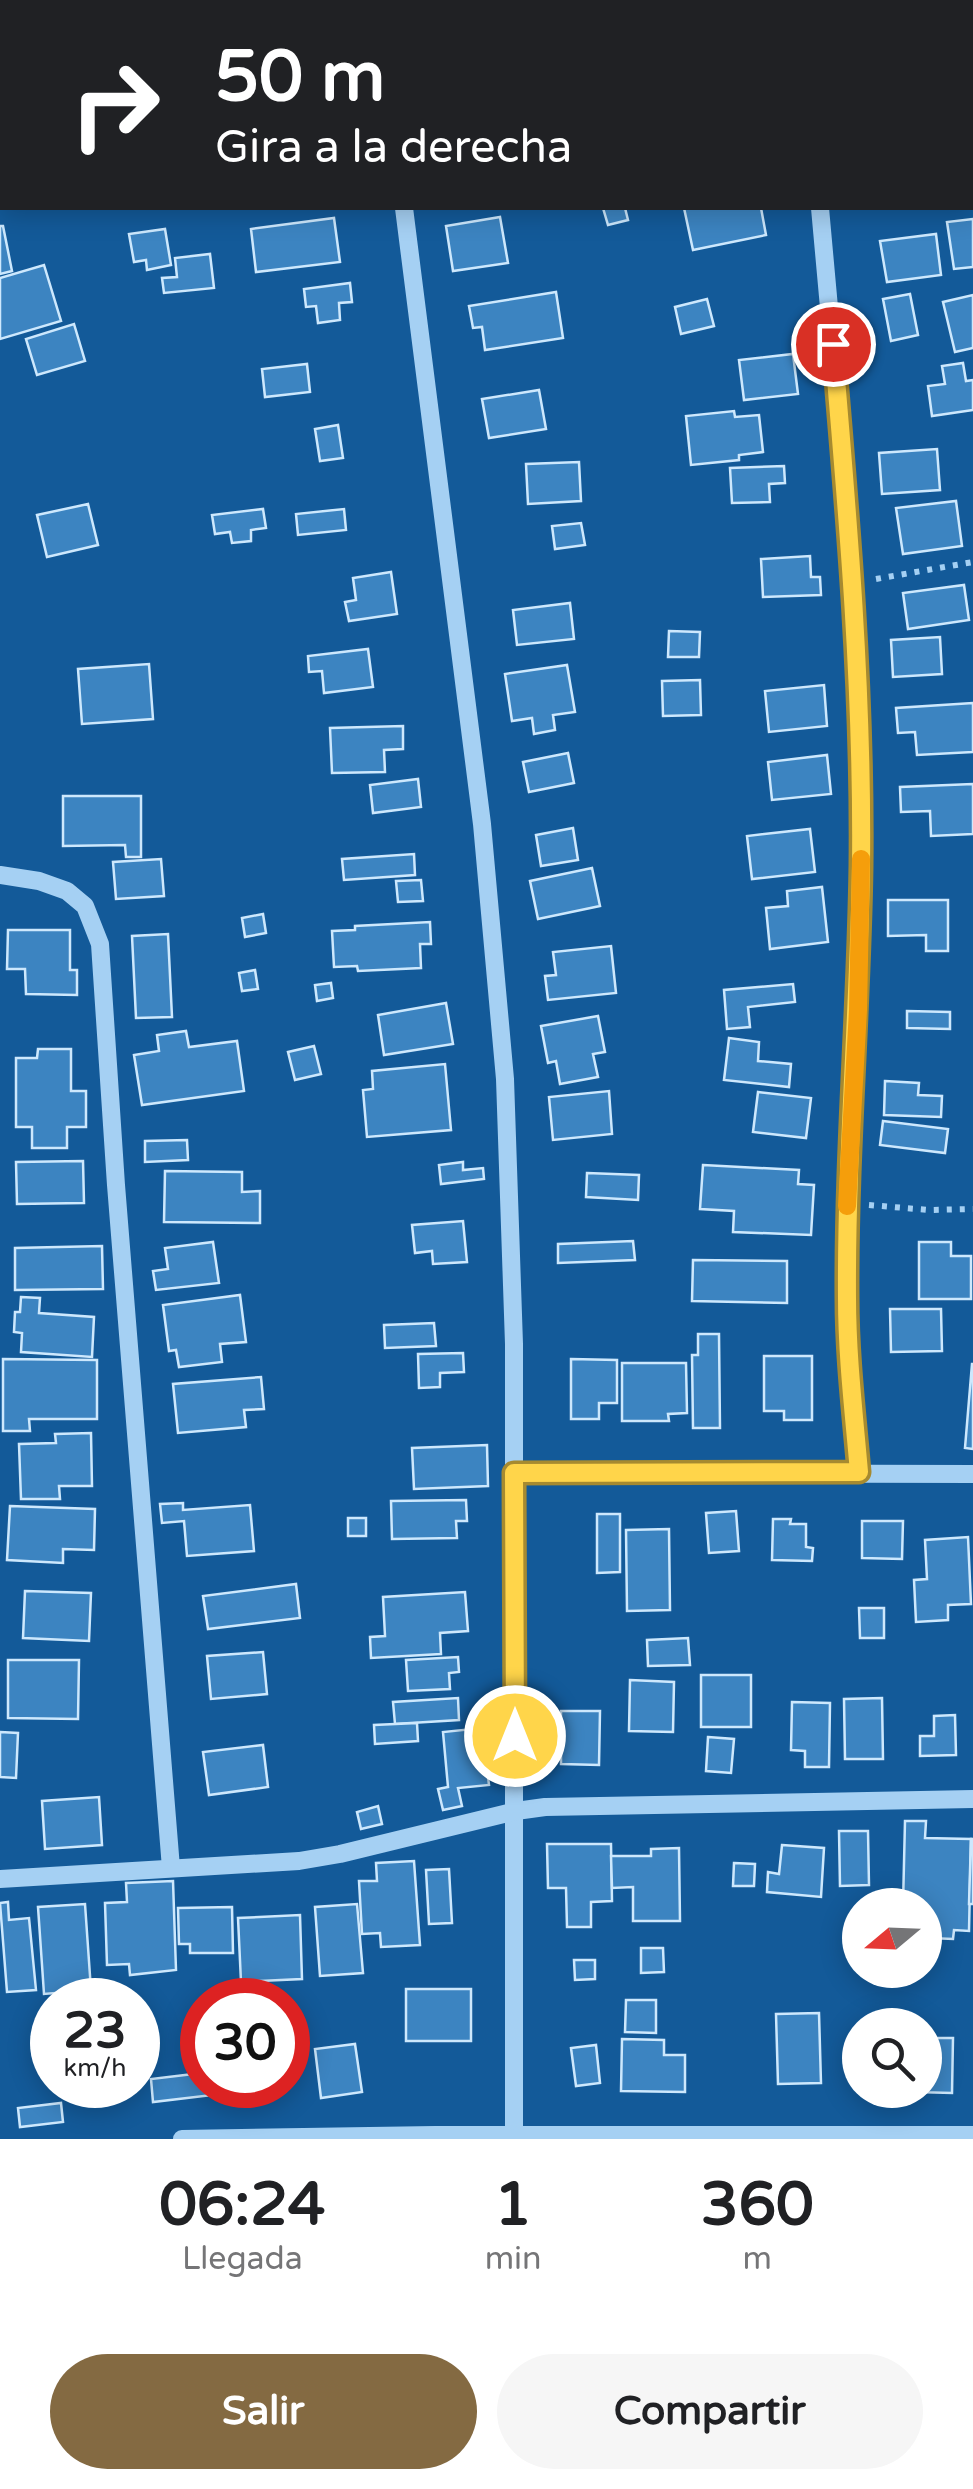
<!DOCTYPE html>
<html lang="es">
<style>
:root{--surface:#fff;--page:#f6f6f6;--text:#202124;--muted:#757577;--accent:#846a42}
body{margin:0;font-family:"Varela Round",sans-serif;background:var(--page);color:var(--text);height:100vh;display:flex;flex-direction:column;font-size:38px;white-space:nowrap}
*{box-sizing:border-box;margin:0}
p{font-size:32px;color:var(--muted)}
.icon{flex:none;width:55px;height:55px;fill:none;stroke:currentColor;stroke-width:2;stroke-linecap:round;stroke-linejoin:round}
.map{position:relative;height:2139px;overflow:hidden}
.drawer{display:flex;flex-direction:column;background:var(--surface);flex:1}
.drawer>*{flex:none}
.hud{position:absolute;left:0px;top:0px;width:975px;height:210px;box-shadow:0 5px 25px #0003;background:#202124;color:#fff;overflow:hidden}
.needle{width:65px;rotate:251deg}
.controls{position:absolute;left:842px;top:1888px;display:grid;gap:20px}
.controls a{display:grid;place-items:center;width:100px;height:100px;border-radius:50%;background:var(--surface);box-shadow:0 5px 25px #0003;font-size:50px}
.speed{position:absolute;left:30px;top:1978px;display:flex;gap:20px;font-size:50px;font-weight:700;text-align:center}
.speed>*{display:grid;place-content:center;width:130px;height:130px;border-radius:50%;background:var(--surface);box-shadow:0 5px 25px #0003;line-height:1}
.speed small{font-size:25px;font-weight:400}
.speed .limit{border:15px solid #d22;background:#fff;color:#111}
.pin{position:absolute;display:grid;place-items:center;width:85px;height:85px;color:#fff;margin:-42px;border:5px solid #fff;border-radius:50%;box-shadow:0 2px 10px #0007}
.me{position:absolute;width:110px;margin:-55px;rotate:0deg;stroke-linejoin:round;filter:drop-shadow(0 0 8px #0008)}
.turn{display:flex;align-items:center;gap:35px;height:210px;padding:0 50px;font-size:45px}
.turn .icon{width:130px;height:130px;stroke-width:2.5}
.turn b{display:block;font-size:70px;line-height:85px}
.eta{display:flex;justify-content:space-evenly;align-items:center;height:170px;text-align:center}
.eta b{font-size:60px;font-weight:700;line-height:70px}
.cta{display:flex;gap:20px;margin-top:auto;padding:20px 50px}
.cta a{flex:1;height:115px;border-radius:60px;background:var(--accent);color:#fff;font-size:40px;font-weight:700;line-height:115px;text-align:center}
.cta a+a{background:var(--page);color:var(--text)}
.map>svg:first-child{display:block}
.building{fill:#3c84c1;stroke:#cde8fd;stroke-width:2.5}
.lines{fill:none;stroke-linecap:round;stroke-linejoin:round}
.path{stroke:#a5d0f3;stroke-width:6;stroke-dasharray:5 8;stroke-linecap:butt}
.minor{stroke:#a5d0f3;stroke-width:18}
.route-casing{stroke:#a68a30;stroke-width:25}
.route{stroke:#ffd54a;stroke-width:18}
.slow{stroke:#f59e0b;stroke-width:18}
</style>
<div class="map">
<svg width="973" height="2139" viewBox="0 0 973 2139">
<rect width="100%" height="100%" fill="#135a99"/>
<g class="building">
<rect x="455" y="0" width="41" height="2"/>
<path d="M501,0h39l1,2h-39z"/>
<path d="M2,80v64l-2,1v-63z"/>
<path d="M2,156v45l-2,1v-45z"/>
<path d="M603,208h22l3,12 -20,5z"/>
<path d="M684,208h77l5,27 -73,15z"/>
<path d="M500,217l8,46 -55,8 -7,-45z"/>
<path d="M334,218l6,44 -84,10 -5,-43z"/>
<path d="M973,219v48l-19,2 -7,-47z"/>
<path d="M0,226h3l9,45 -12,3z"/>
<path d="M165,229l6,36 -24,5 -1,-10 -12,2 -5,-28z"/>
<path d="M936,234l5,41 -54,7 -7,-41z"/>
<path d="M210,254l4,34 -50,5 -2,-15 15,-1 -2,-19z"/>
<path d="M44,265l17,56 -61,18v-61z"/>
<path d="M350,283l2,19 -13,1 1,17 -22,3 -2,-17 -10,1 -2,-18z"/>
<path d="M556,292l7,46 -78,12 -3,-23 -9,1 -4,-22z"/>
<path d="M910,294l8,41 -27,6 -8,-42z"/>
<path d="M973,295v53l-18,4 -12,-50z"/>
<path d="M707,299l7,27 -33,8 -6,-27z"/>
<path d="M74,324l11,37 -48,14 -11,-36z"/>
<path d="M793,354l5,40 -54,6 -5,-40z"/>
<path d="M963,363l3,18 7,-1v30l-41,6 -4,-30 17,-2 -3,-18z"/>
<path d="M307,364l3,28 -45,5 -3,-28z"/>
<path d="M539,390l7,39 -57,9 -7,-39z"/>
<path d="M734,411l1,6 24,-2 4,37 -24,3v5l-48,5 -5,-49z"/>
<path d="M338,425l5,33 -23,3 -5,-32z"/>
<path d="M937,449l3,41 -58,4 -3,-41z"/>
<path d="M579,462l2,39 -53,3 -2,-40z"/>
<path d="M784,466l1,17 -16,1 1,18 -38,1 -2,-35z"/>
<path d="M956,501l6,45 -59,8 -7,-46z"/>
<path d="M88,504l10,41 -51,12 -10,-42z"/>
<path d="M263,509l3,19 -15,2v11l-19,2 -2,-11 -15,2 -3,-19z"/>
<path d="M344,509l2,21 -48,5 -2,-21z"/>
<path d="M581,523l4,22 -30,4 -3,-23z"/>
<path d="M810,556l1,21h9l1,18 -58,2 -2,-38z"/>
<path d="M391,572l6,42 -48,7 -4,-19 11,-2 -3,-22z"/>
<path d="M964,585l5,35 -61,9 -5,-36z"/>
<path d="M570,603l4,36 -57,6 -4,-35z"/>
<path d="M669,631l31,1 -1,25h-31z"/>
<path d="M940,637l2,37 -49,3 -2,-37z"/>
<path d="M368,649l5,38 -49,6 -2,-22 -13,1 -1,-16z"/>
<path d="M149,664l4,55 -71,5 -4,-55z"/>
<path d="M567,665l8,47 -22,3 2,15 -21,4 -2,-16 -20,3 -7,-47z"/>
<path d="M700,680l1,35 -38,1 -1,-35z"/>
<path d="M824,685l3,41 -58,6 -4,-41z"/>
<path d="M973,703v49l-56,3 -2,-23 -17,1 -2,-25z"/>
<path d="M403,726v23l-19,1 1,22 -53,1 -2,-45z"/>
<path d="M568,753l6,30 -45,9 -6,-30z"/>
<path d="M827,755l4,39 -59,6 -4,-38z"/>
<path d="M418,779l3,28 -48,6 -3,-28z"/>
<path d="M973,784v50l-42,2 -1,-25 -29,1 -1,-25z"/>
<path d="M63,796h78v61h-15l-1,-12 -62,1z"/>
<path d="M573,828l5,32 -37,6 -5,-31z"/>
<path d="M810,829l5,43 -63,7 -5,-43z"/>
<path d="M414,854l1,21 -71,5 -2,-21z"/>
<path d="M161,859l3,37 -48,3 -3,-37z"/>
<path d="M592,868l8,38 -62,13 -8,-38z"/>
<path d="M421,880l2,21 -25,1 -2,-21z"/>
<path d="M822,887l6,55 -58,7 -4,-41 22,-2 -1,-15z"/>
<path d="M888,900h60v51h-22v-16l-38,1z"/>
<path d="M263,914l3,19 -21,4 -3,-19z"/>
<path d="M430,922l1,22h-11l1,24 -63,3 -1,-5 -23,1 -2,-36 23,-1v-4z"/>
<path d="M8,930h62v40h7v25l-51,-1 -1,-25h-18z"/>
<path d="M168,934l4,83 -36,1 -4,-82z"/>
<path d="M611,946l5,47 -68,7 -3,-24 11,-1 -3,-23z"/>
<path d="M255,970l3,19 -16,2 -3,-18z"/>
<path d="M331,983l2,15 -16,3 -2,-16z"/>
<path d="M793,984l2,18 -47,5 2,20 -23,2 -3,-39z"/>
<path d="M446,1003l7,41 -69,11 -6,-40z"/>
<path d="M907,1011l43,1v17l-43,-1z"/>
<path d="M598,1016l7,36 -12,2 5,23 -38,7 -4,-23 -8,2 -7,-37z"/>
<path d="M186,1031l3,16 48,-6 7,50 -102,14 -8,-50 25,-4 -2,-16z"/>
<path d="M729,1038l30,4 -1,19 33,3 -2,23 -65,-7z"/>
<path d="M314,1046l7,28 -26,6 -7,-28z"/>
<path d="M38,1049h33v42h15v36h-19v21h-35v-21h-16v-69h21z"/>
<path d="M445,1064l6,66 -84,7 -4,-47 10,-1 -1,-18z"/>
<path d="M885,1081l34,2 -1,12 24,1 -1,21 -57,-2z"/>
<path d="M609,1091l3,43 -59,6 -4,-43z"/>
<path d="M758,1092l53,6 -5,40 -53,-6z"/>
<path d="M883,1121l65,8 -3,24 -65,-8z"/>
<path d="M187,1140l1,20 -43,2v-21z"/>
<path d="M83,1161l1,42 -67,1 -1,-42z"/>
<path d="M463,1162v8l20,-2 1,11 -43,5 -2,-19z"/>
<path d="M703,1165l96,5 -1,14 16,1 -3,50 -78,-3 1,-21 -34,-2z"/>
<path d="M165,1171l77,1v20l18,-1v32l-96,-1z"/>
<path d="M587,1173l52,2 -1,25 -52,-3z"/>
<path d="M463,1221l4,41 -34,2 -1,-13 -17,2 -3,-28z"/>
<path d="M633,1241l2,19 -77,3v-19z"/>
<path d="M213,1242l6,41 -63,7 -3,-19 15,-2 -3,-21z"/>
<path d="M919,1242h32v14h20v43h-52z"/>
<path d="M102,1246l1,43 -88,1v-42z"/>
<path d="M693,1260l94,1v42l-95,-2z"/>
<path d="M240,1295l6,47 -26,2 2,18 -43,5 -3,-17 -7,1 -6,-46z"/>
<path d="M21,1297l19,1 -1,15 55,4 -2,40 -71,-5 1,-19 -8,-1 1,-20h5z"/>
<path d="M890,1309h51l1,42 -51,1z"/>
<path d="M434,1323l2,23 -51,2 -1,-23z"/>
<path d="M698,1334h21l1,94h-27l-1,-73h6z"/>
<path d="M463,1353l1,19 -24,1v14l-21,1 -1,-34z"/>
<path d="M764,1356h48v64h-28v-9h-20z"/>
<path d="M3,1359l94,1v59h-68l1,12h-27z"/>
<path d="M571,1359l46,1v43h-18v16h-28z"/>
<path d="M622,1363h64l1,50 -19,1 1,7h-47z"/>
<path d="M972,1364h1v85l-8,-1z"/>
<path d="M261,1377l3,32 -20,1 2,17 -68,6 -5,-49z"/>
<path d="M91,1433l1,53h-33l1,13h-39l-2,-55 37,-1 -1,-9z"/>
<path d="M487,1445l1,41 -74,3 -2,-41z"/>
<path d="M466,1500l1,21h-11l1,17 -65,1 -1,-38z"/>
<path d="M183,1503v7l67,-5 4,46 -67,5 -3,-35 -22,2 -2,-19z"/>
<path d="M10,1506l85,3 -1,41 -31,-1v14l-56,-3z"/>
<path d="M736,1511l3,40 -30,2 -3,-40z"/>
<path d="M597,1514h23v58l-23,1z"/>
<rect x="348" y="1518" width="18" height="18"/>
<path d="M773,1519h18l-1,5h16v23l7,1 -1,13 -40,-1z"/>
<path d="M862,1521h41l-1,38 -40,-1z"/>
<path d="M669,1529l1,81 -43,1 -1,-81z"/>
<path d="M968,1537l3,67 -23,1v15l-32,2 -2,-42 13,-1 -2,-39z"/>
<path d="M296,1584l4,34 -92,11 -5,-33z"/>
<path d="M25,1591l66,2 -2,48 -66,-3z"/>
<path d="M465,1592l3,39 -28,2 1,21 -70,4 -1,-21 15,-1 -2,-39z"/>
<path d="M859,1608h25v30h-24z"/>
<path d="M688,1638l2,27 -42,1 -1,-26z"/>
<path d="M263,1652l4,42 -56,5 -4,-43z"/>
<path d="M458,1657l1,15 -10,1 1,16 -42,2 -2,-31z"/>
<path d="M8,1660h71l-1,59 -70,-1z"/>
<rect x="701" y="1675" width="50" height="52"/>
<path d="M630,1680l44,2 -1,50 -44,-1z"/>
<path d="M458,1698l1,22 -64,4 -2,-22z"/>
<path d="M882,1698l1,61h-38l-1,-60z"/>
<path d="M792,1702l38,1 -1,64h-24v-16l-14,-1z"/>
<path d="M561,1711h39l-1,54 -38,-1z"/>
<path d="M955,1715l1,40 -36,1v-20h14v-20z"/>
<path d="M417,1723l1,18 -43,3 -1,-19z"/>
<path d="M482,1728l7,57 -31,3 4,18 -19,4 -5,-21 10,-2 -5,-55z"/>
<path d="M0,1732l18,1 -2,45 -16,-1z"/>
<path d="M708,1737l26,2 -3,34 -25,-2z"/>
<path d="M263,1745l5,42 -59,8 -6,-43z"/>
<path d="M99,1797l3,48 -57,4 -3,-48z"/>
<path d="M378,1806l4,18 -21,5 -4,-17z"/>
<path d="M905,1821h21l-1,17 46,1 -2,92 -15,-1 -1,9 -23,-1 -1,29h-4v-62h-22z"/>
<path d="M839,1831h29l1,54 -29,1z"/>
<path d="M971,1839h2v65h-4z"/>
<path d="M547,1844h64l1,57 -21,1v25h-24l-1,-39h-18z"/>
<path d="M782,1845l42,3 -3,49 -54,-5 1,-20 11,2z"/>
<path d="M679,1848l1,73h-47v-34l-21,1 -1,-32h40v-7z"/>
<path d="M414,1861l6,84 -39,2 -1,-14 -18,1 -3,-53h18l-1,-18z"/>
<path d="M734,1863l21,1 -1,22h-21z"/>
<path d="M449,1869l3,54 -23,1 -3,-54z"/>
<path d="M173,1881l3,89 -46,5 -1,-11 -22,1 -2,-62 22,-1 -1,-19z"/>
<path d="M8,1902l1,18 20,-2 7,72 -29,2 -7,-89z"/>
<path d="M85,1904l6,86 -47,4 -6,-87z"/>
<path d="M357,1904l6,69 -43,3 -5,-69z"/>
<path d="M232,1907l1,46h-43v-9h-11l-1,-36z"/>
<path d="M300,1915l2,64 -61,3 -3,-64z"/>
<path d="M641,1948h22l1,24 -23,1z"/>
<path d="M574,1960h21v19l-20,1z"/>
<rect x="406" y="1989" width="65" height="52"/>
<path d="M626,2000h30v33l-31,-1z"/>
<path d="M819,2013l2,70 -43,1 -2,-70z"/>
<path d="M925,2038h28l-1,55 -37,-1 10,-2z"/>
<path d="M46,2039h6v19h-4z"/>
<path d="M622,2039l42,1v15h21v37l-64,-1z"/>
<path d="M355,2044l7,48 -41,6 -6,-49z"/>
<path d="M596,2045l4,38 -24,3 -5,-38z"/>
<path d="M202,2073v12h18l1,9 -68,8 -2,-23z"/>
<path d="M61,2103l2,19 -43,5 -2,-19z"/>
</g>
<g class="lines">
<g class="path">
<path d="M876,579l97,-17"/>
<path d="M869,1205l60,5 44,-1"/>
</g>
<g class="minor">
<path d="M57,0l2,2"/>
<path d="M376,0v2"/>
<path d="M800,0v2"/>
<path d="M270,2l9,-2"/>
<path d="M0,49l2,-1"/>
<path d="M404,208l78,616 23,255 9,265v795"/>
<path d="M820,208l37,409 4,245 -3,148 -11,193v97l12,172"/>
<path d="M0,875l39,6 28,10 18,15 15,38 16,241 55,683"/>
<path d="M514,1473l459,1"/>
<path d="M0,1879l299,-18 41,-7 176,-43 29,-4 428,-8"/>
<path d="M182,2139l253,-4h538"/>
</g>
</g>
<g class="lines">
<defs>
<path id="route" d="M515,1736l-1,-263 345,-1c-5,-58 -12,-116 -12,-174 -1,-144 12,-288 14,-432 2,-175 -13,-348 -28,-522"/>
</defs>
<use href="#route" class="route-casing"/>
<use href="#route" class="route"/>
<path class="slow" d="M847,1206l11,-196 3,-151"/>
</g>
</svg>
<div class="controls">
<a><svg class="needle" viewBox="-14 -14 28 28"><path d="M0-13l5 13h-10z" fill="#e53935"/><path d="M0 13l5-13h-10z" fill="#757577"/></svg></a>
<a><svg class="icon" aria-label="search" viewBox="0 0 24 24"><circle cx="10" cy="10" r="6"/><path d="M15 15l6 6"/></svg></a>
</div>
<div class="speed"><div>23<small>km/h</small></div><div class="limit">30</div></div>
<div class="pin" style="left:833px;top:344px;background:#d93025"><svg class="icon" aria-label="arrive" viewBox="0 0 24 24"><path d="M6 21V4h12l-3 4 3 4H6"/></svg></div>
<svg class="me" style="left:515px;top:1736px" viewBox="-20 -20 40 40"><circle r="17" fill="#ffd54a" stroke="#fff" stroke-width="3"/><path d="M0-11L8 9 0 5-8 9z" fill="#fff"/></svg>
<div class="hud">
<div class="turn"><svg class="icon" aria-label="right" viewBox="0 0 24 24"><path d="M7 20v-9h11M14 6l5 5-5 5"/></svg><div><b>50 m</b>Gira a la derecha</div></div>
</div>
</div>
<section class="drawer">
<div class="eta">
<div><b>06:24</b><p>Llegada</p></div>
<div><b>1</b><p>min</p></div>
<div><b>360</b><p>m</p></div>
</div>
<div class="cta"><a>Salir</a><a>Compartir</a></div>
</section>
